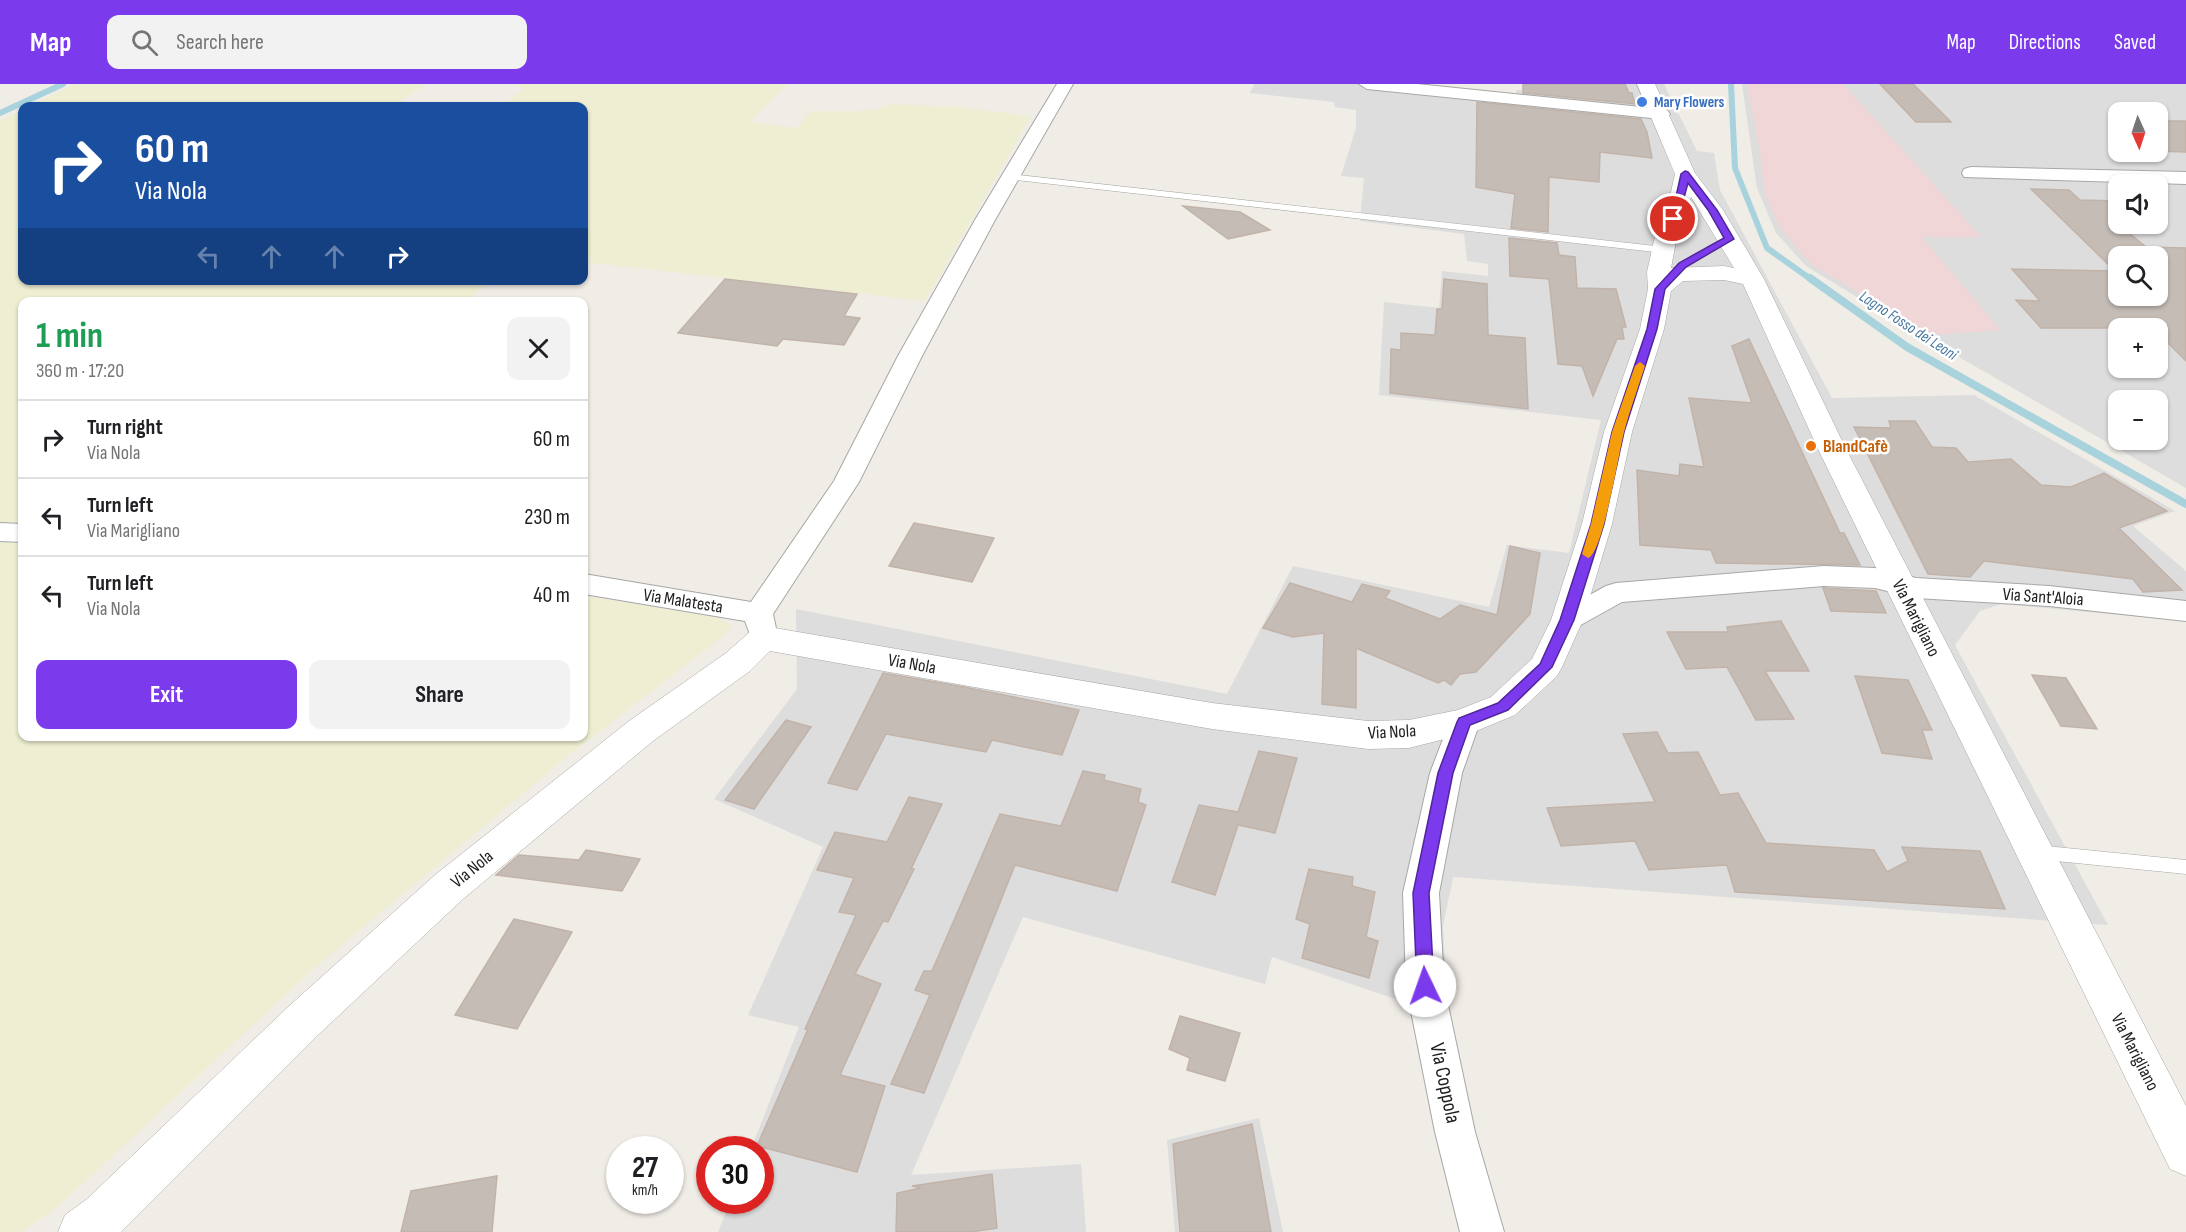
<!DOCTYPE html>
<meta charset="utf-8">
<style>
:root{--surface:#fff;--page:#f2f2f2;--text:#202124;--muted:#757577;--line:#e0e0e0;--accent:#7c3aed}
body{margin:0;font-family:"Sofia Sans Condensed",sans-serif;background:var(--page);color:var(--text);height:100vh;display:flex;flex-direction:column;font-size:22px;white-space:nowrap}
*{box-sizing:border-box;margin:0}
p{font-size:20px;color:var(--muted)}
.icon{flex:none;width:33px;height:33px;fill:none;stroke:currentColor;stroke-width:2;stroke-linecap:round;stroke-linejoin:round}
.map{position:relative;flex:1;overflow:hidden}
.side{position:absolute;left:18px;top:213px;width:570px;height:444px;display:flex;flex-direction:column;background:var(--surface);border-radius:12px;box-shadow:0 2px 4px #0004}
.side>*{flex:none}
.hud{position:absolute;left:18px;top:18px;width:570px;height:183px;border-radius:12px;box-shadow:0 2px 4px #0004;background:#1a4fa0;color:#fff;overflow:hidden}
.needle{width:39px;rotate:177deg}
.buttons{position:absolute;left:2108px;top:18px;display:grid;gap:12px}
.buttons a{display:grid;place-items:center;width:60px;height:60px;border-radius:12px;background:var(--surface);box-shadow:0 2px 4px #0004;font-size:30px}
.speed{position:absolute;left:606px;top:1052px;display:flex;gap:12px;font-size:30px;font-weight:700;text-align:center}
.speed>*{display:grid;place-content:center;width:78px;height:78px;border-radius:50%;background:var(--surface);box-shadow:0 2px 4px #0004;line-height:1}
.speed small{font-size:15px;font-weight:400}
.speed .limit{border:9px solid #d22;background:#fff;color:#111}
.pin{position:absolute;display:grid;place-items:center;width:51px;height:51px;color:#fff;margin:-26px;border:3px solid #fff;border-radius:50%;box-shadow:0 2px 6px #0007}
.me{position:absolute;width:66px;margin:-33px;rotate:357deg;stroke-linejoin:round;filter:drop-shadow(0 0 4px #0008)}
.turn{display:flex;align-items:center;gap:21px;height:126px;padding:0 18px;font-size:27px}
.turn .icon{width:78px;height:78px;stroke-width:2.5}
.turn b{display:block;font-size:42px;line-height:51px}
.lanes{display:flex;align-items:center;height:57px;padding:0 18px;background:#0003;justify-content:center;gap:30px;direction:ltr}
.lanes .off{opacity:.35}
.round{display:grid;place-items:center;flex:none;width:63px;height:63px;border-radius:12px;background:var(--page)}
.head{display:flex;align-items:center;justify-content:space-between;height:102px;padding:0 18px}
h1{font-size:36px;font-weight:700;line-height:45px;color:#1e9e55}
.button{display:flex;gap:12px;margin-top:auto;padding:12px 18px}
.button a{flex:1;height:69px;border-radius:12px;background:var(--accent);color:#fff;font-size:24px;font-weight:700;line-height:69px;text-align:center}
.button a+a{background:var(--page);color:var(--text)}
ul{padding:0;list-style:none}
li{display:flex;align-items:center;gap:18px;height:78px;padding:0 18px;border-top:2px solid var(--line)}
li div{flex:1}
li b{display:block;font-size:22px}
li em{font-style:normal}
header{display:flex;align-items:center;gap:36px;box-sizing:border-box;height:84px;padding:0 30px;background:var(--accent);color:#fff}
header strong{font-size:28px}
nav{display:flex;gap:33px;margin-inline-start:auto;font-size:21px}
.search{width:420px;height:54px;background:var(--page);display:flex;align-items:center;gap:15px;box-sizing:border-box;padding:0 21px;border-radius:12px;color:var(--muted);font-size:22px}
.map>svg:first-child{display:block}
.residential{fill:#dedddd;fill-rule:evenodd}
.commercial{fill:#f0d6d6}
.farmland{fill:#eeeed2}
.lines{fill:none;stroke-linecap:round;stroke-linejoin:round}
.stream-far1{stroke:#a8d3dd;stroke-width:6}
.stream{stroke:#a8d3dd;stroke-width:8}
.building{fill:#c5bcb6;stroke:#c2b3a9;stroke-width:1.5;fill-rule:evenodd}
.service-casing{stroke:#a7a7a7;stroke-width:1}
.minor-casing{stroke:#a7a7a7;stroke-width:2}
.tertiary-casing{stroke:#a7a7a7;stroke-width:1}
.service{fill:#fff;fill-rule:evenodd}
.minor{fill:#fff;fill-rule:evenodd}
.tertiary{fill:#fff;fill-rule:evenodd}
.route{fill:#7c3aed;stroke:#51269a;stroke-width:1.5}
.slow{fill:#f59e0b}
.shop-dot{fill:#3f7fe0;stroke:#fff;stroke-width:2}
.food-dot{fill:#e8710a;stroke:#fff;stroke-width:2}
.labels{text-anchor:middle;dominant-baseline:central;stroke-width:5;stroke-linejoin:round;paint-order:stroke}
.far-shop-label{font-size:15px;font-weight:bold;fill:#366cbe;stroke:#fff;text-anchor:start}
.far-water-label{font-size:16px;font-style:italic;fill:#47789f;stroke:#fff}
.food-label{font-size:18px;font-weight:bold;fill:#c56008;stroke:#fff;text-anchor:start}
.street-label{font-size:18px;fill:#202020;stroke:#fff}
.near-street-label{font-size:21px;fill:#202020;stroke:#fff}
</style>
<header>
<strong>Map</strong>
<div class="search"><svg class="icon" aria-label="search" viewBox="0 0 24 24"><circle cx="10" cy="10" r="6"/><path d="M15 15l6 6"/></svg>Search here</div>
<nav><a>Map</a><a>Directions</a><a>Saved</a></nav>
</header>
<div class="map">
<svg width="2186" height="1148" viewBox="0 0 2186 1148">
<rect width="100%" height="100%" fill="#f0ece6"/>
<g class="residential">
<path d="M1254,0h145l116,12 2,-6 30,2v-8h117l33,67 17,2 6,37 112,208 142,-3 201,116 -42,15 53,45v50l-184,-17 -22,7 -25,34 153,280 -655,-48 -10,49 5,91 -176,-60 -7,27 -242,-67 -112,258 170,-11 5,68h-368l13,-32h29v-51h-9l48,-122 -51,-12 75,-168 -109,-48 83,-110 -1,-80 431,85 66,-128 196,41 18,-62 62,8 32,-133 -222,-25 5,-93 55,6 3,-37 46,5v-12l-21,-3 -3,-27 -104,-13 4,-43 -23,-2 15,-48v-18l-21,-3 -1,-5 -84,-9z"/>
<path d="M1742,0h444v404l-298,-172 -82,-50 -30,-33 -19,-45zM2118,28h39v40h-39zM2118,100h39v40h-39zM2118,172h39v40h-39zM2118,244h39v40h-39zM2118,316h39v40h-39z"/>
<path d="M1259,1034l24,114h-108l-8,-92z"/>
</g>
<path class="commercial" d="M1747,0h96l138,153h-59l78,93 -73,5 -117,-72 -30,-35 -15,-34 -5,-43z"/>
<g class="farmland">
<path d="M75,0h351l-26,17 33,5h-404z"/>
<path d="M518,0h270l-38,38 47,6 14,-17h47l21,-2 11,-5 68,3 73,9 -106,185 -341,-39v-156h-93l4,-3 9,1 21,-16 -10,-2z"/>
<path d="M22,26v170l467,1 -24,21h-443v222l-22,-2v-401z"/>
<path d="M0,458l22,1v193h562v-140l128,19 21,11 -21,19 -138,106 -263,220 -250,233 -39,28h-22z"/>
</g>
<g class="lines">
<g class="stream-far1">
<path d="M1731,0l4,84 32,80 45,32"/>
<path d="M0,29l63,-29"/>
</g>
<path class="stream" d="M1810,194l97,69 279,157"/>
</g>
<g class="building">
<path d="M1523,0h102l4,9h3l3,11 -112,-11z"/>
<path d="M1880,0h33l38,38h-35z"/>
<path d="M1477,18l164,17 6,13 5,26 -52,-6 -1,30 -50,-5 -1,55 -37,-4 4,-34 -39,-7z"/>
<path d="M2157,37h29v31l-29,-1z"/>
<path d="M2031,105l38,1 11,10 38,1v23l28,23 40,1v113l-29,-29v-4h-116l-25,-28 24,1 -28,-32 103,2zM2118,172h39v40h-39z"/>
<path d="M1183,122l57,6 30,18 -42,9z"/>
<path d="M1509,154l48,5 2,12 16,2 2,31 39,1 10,38h-4l2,12h-7l-24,57 -11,-30 -24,-2 -9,-85 -39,-3z"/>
<path d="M725,195l132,15 -13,22 16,2 -16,27 -61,-6 -6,7 -99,-13z"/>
<path d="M1444,195l43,5 1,51 37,3 3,71 -138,-16 1,-44 10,1v-17l34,2 2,-26h5z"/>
<path d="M1749,255l91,194h4l16,32 -144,-2 -5,-13 -71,-5 -3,-75 42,6 1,-12 24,3 -15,-69 63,5 -20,-57z"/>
<path d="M1889,337h26l17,26 24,1 12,14 43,-3 30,26 30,2 33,-14 63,38 -48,17 63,62 -39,2 -10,-13 -149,-18 -14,16 -42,-3 -74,-147 37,1z"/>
<path d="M914,439l80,15 -22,44 -83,-16z"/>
<path d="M1510,462l30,7 -10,61 -54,58 -16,2 -9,11 -7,-5 -6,3 -82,-35v60l-34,-4 2,-71 -31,4 -30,-9 27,-45 62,19 10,-18 28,7 -5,7 55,21 20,-14 37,10z"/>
<path d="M1823,504l53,3 10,22 -55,-2z"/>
<path d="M1781,537l28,50h-44l29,48 -38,1 -29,-53 -41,2 -19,-37h61l-1,-5z"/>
<path d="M883,589l81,14 115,23 -17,45 -70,-15 -6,12 -100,-18 -29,56 -29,-7z"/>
<path d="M2032,591l34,3 31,51 -36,-3z"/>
<path d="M1855,592l53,4 24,50h-10l10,29 -50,-6z"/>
<path d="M786,636l25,7 -57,82 -29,-9z"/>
<path d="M1657,648l11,21 30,-1 22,43 18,-2 28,50 108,7 13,22 21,-11 -6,-14 78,4 25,58 -270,-17 -8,-27 -78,5 -14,-29 -74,5 -14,-38 108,-6 -32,-68z"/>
<path d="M1259,667l38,7 -22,75 -37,-8 -23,70 -43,-13 27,-77 39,7z"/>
<path d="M1083,687l22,4 -1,5 37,9 -3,13 8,3 -29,86 -102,-26 -91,228 -33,-9 39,-89 -15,-5 9,-19h8l68,-157 61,12z"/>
<path d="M909,713l33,7 -31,65h3l-26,53 -5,-1 -28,53 26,10 -41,91 45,11 -28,86 -100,-26 51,-117h-3l51,-114 -17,-3 15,-34 -37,-8 18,-38 52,10z"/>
<path d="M586,766l54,9 -18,32 -126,-16 23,-20 60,5z"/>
<path d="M1309,785l44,8 -1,9 23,6 -9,45 12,4 -9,37 -67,-20 8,-34 -14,-5z"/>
<path d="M514,835l58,13 -55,97 -62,-14z"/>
<path d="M1180,932l60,17 -15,48 -38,-11 3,-12 -21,-9z"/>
<path d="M1252,1040l19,108h-91l-7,-88z"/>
<path d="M992,1090l5,54 -26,4h-75l1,-39 24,-5 -9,-2z"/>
<path d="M497,1092l-5,56h-91l10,-41z"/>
</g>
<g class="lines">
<defs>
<g id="service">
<path d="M1010,90l654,73 5,3 -5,3 -657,-74 -2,-2z"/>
<path d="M2036,761l150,15v14l-150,-15 -6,-2 -3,-5 3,-5z"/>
</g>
<g id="minor">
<path d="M1057,0h16l-78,136 -73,136 -63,126 -86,132 4,19 -5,7 -10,4 -10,-4 -7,-19 -161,-27v-20l167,28 83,-121 64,-125 77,-136z"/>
<path d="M1359,0h58l244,25 6,1 3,4 -3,4 -6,1 -294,-30z"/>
<path d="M1971,83l215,5v12l-222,-7 -2,-4 2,-4z"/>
<path d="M0,439l22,1v18l-22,-1z"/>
<path d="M1824,482l51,2 41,10 133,8 137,15v20l-137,-15 -133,-8 -41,-10 -51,-2 -202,16 -45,25 -10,3 -10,-3 -5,-7 5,-7 49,-27 10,-3z"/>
<path d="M1464,626l11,3 5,9 -18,51 -23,120 5,93 31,146 29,100h-44l-25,-100 -29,-146 -3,-93 27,-120 23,-60z"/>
</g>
<path id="tertiary" d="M1637,0h18l40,89 28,37 41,69 82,170 340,657v70l-16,-7 -352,-720 -75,-165 -19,-4 -41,1 -12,10 -7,38 -32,103 -20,92 -29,96 -21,47 -5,9 -42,39 -39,16 -67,17 -41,1 -156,-20 -442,-78 -20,20 -97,70 -190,158 -145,136 -197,197h-63l7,-17 22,-16 201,-192 147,-132 194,-154 97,-68 26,-23 11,-4 449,77 156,18 41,-1 49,-10 33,-13 41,-38 19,-39 31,-96 22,-92 36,-103 8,-40 -1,-17 8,-36 14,-35 6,-27zM1691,113l43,71 -10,-2 -53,2 6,-32z"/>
</defs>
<use href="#service" class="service-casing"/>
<use href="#minor" class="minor-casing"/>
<use href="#tertiary" class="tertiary-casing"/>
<use href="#service" class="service"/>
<use href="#minor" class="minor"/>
<use href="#tertiary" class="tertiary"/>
</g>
<path class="route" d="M1685,87l3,1 29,38 17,29 -48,28 -21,22 -8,40 -33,103 -20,92 -30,96 -22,47 -44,43 -38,15 -17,48 -24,120 5,93 -3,5 -6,3 -6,-3 -2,-5 -4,-93 25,-120 19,-51 2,-4 39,-15 42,-39 20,-44 31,-96 21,-92 35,-103 8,-40 24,-26 45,-25 -16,-28 -20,-27 -10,36 -5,3 -4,-3 6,-18 6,-27z"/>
<path class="slow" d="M1640,278l5,4c-7,22 -15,43 -21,66 -5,19 -21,122 -36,126l-6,-4 9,-30 21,-92 23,-66z"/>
<circle class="shop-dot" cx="1642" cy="18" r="6"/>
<circle class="food-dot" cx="1811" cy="362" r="6"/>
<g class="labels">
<g class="far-shop-label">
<text x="1654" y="18">Mary Flowers</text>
</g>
<g class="far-water-label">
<text transform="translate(1908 242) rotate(33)">Lagno Fosso dei Leoni</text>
</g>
<g class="food-label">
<text x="1823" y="362">BlandCafè</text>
</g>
<g class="street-label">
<text transform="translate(2043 513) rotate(4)">Via Sant'Aloia</text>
<text transform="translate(683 517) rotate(9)">Via Malatesta</text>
<text transform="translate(1916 534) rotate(63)">Via Marigliano</text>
<text transform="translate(912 580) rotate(10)">Via Nola</text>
<text transform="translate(1392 648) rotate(-3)">Via Nola</text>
<text transform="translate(472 785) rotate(-39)">Via Nola</text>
<text transform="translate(2135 968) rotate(63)">Via Marigliano</text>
</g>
<g class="near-street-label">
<text transform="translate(1445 999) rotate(78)">Via Coppola</text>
</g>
</g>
</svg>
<div class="buttons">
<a><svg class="needle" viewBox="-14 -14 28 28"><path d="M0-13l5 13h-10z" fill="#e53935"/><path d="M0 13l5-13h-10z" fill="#757577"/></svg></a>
<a><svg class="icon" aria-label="sound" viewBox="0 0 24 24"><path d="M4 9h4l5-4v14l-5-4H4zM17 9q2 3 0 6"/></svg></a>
<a><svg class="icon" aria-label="search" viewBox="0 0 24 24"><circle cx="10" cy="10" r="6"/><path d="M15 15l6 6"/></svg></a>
<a>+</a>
<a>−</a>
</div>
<div class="speed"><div>27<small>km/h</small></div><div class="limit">30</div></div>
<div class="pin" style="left:1673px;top:135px;background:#d93025"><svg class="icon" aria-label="arrive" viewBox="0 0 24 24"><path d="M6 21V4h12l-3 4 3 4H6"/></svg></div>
<svg class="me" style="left:1425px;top:902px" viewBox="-20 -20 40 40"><circle r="19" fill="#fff"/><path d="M0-13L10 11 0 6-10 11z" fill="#7c3aed"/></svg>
<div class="hud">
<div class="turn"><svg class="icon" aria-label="right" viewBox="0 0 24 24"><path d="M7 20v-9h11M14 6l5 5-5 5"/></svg><div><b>60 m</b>Via Nola</div></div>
<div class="lanes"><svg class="icon off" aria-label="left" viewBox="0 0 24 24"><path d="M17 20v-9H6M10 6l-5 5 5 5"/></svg><svg class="icon off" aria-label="ahead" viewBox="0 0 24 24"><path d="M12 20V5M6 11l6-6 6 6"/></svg><svg class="icon off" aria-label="ahead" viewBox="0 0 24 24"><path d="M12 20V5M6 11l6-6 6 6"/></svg><svg class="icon" aria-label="right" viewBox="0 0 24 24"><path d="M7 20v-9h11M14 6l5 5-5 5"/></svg></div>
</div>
<section class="side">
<div class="head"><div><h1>1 min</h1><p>360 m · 17:20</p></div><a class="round"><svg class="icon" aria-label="close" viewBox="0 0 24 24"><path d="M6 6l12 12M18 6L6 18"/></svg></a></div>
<ul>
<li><svg class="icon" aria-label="right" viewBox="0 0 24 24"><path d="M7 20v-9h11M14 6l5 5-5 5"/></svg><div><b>Turn right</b><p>Via Nola</p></div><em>60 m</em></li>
<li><svg class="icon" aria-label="left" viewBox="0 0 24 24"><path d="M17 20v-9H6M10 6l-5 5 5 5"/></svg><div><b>Turn left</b><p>Via Marigliano</p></div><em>230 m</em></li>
<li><svg class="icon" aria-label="left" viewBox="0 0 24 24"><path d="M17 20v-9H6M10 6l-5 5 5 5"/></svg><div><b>Turn left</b><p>Via Nola</p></div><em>40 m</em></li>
</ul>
<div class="button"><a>Exit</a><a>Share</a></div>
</section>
</div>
